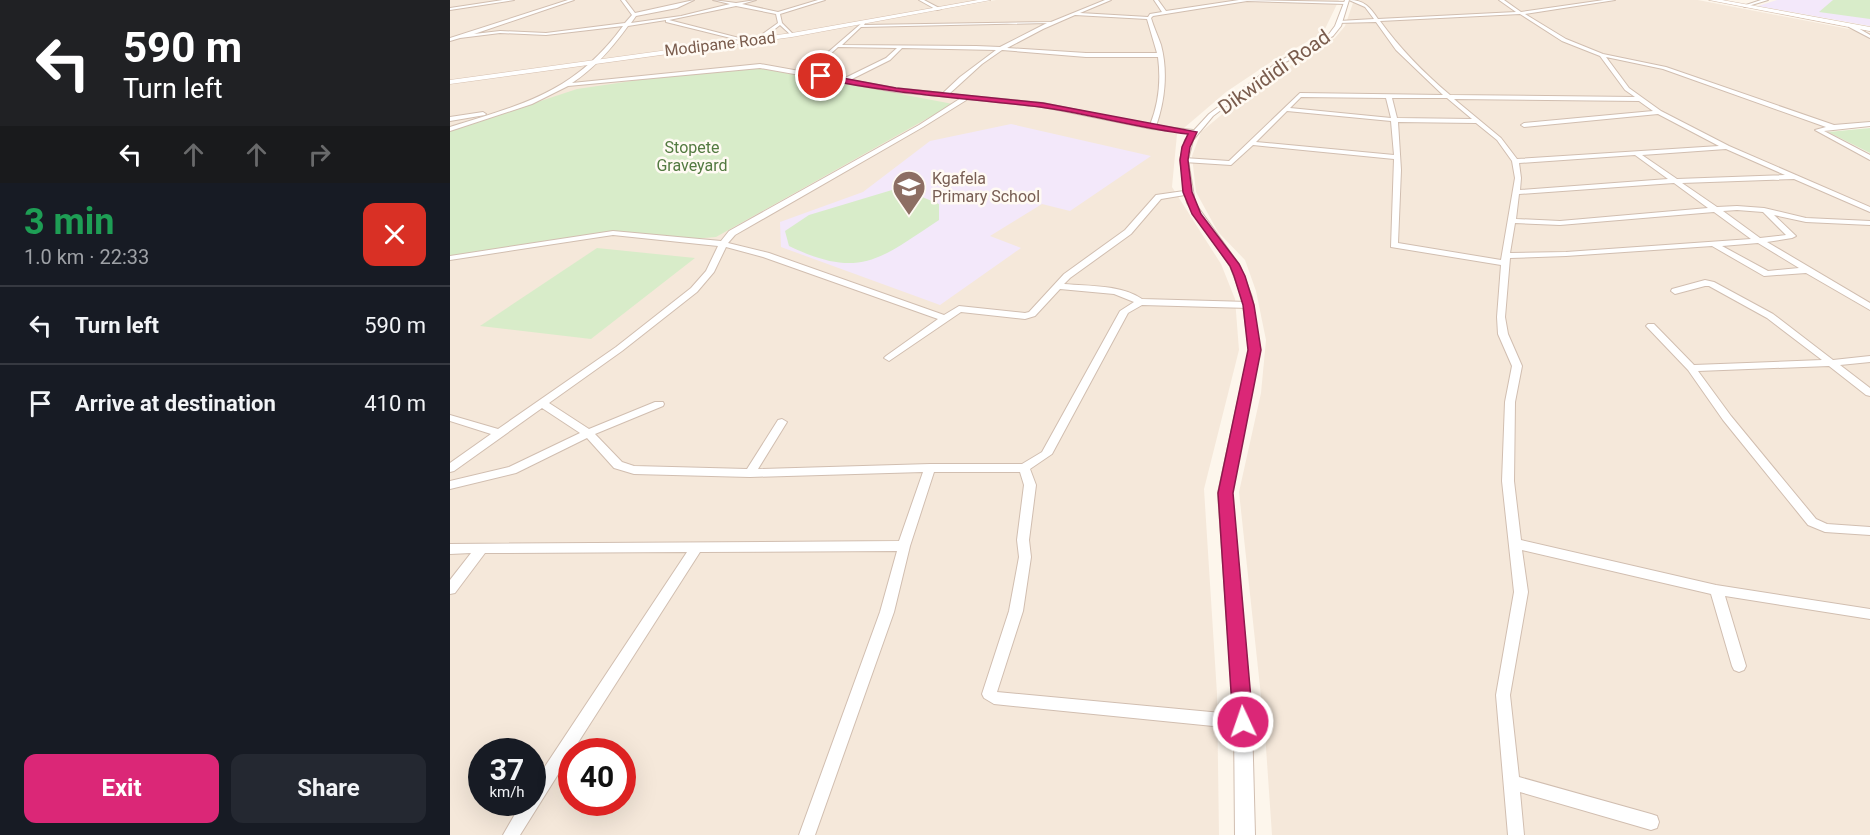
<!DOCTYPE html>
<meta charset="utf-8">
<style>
:root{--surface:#171b24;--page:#242831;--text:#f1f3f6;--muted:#9ea1a6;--line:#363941;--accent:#db2777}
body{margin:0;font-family:Roboto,sans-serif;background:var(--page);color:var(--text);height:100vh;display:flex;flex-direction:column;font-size:22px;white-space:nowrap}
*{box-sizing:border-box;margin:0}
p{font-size:20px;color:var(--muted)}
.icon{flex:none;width:33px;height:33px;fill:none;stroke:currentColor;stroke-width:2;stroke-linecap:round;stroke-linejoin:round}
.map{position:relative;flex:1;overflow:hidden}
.sheet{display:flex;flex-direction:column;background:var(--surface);width:450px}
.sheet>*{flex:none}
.banner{background:#202124;color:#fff;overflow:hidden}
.speed{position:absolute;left:18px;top:738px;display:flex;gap:12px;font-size:30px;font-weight:700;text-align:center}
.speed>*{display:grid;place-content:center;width:78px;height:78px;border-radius:50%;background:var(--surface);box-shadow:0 6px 24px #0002;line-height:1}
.speed small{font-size:15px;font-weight:400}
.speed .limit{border:9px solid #d22;background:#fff;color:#111}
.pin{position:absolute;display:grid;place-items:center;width:51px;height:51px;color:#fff;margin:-26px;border:3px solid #fff;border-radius:50%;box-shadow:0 2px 6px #0007}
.me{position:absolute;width:66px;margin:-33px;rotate:357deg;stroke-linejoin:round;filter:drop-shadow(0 0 4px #0008)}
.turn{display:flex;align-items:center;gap:21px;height:126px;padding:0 24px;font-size:27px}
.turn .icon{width:78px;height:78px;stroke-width:2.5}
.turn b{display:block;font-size:42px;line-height:51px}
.lanes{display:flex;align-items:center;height:57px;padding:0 24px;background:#0003;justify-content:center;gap:30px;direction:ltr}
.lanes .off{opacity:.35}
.round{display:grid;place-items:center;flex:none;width:63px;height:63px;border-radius:12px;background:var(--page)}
.head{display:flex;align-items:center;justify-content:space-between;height:102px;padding:0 24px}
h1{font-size:36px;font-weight:700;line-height:45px;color:#1e9e55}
.primary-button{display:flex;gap:12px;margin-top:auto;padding:12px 24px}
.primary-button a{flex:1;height:69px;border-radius:12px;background:var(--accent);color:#fff;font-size:24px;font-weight:700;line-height:69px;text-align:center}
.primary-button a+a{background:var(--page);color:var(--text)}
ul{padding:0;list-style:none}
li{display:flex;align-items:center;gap:18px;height:78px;padding:0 24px;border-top:2px solid var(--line)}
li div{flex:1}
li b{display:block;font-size:22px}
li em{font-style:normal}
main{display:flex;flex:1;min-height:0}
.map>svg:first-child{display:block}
.residential{fill:#f5e8da;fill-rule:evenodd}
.education{fill:#f3e8fa}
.green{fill:#d8ecc9}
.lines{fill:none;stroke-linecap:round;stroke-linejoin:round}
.minor-casing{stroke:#d1beb0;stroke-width:2}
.tertiary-casing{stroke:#d1beb0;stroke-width:2}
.secondary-casing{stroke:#d6c0b0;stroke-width:1}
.minor{fill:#fff;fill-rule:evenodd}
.tertiary{fill:#fff;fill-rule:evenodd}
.secondary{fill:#fff;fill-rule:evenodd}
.route{fill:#db2777;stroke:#8e194d;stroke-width:1.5}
.labels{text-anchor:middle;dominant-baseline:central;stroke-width:5;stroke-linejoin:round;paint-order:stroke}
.far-street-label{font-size:16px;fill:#7a5c4d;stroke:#fffaf3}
.far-park-label{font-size:16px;fill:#537a41;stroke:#fffaf3}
.far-education-label{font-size:16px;fill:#785e54;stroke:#fffaf3;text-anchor:start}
.street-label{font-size:20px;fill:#7a5c4d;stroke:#fffaf3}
</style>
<main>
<section class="sheet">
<div class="banner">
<div class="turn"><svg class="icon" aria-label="left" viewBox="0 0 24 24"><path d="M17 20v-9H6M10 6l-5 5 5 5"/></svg><div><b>590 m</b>Turn left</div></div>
<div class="lanes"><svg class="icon" aria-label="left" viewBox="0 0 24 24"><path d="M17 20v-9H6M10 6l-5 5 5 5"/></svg><svg class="icon off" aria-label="ahead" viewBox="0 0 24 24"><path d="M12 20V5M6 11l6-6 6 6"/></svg><svg class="icon off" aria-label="ahead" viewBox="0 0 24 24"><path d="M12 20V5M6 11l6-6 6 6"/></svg><svg class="icon off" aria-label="right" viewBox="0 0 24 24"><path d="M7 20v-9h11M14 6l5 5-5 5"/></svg></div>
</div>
<div class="head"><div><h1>3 min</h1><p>1.0 km · 22:33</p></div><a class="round" style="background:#d93025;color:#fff"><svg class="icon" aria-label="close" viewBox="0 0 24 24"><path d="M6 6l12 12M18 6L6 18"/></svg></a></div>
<ul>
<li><svg class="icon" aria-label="left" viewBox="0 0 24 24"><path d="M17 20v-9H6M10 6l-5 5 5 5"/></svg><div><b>Turn left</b></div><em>590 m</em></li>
<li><svg class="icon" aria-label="arrive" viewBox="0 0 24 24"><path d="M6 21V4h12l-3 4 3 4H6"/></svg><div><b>Arrive at destination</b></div><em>410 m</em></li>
</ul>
<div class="primary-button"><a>Exit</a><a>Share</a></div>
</section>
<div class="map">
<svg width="1420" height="835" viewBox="0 0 1420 835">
<rect width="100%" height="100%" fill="#fdf6ec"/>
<g class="residential">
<path d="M0,0h538l-196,35 -342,47z"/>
<path d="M546,0h343l-16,33 -49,27 -48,32 -49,42 -5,53 49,77 14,35 4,51 -35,139 13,205 2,141h-769v-751l345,-48zM32,752h50v50h-50zM122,752h50v50h-50z"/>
<path d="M904,0h344l172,33v91l-52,7 52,27v677h-598l-7,-102 -26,-241 22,-99 5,-53 -10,-49 -11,-31 -27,-28 -22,-40 -4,-36 9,-24 50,-42 84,-52 10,-12z"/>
</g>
<g class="education">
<path d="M1327,0h93v26l-112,-20z"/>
<path d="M561,124l140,32 -81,55 -28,-7 -52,32 31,12 -81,57 -159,-58 -1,-25 83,-30 67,-51z"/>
</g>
<g class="green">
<path d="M1383,0h37v19l-51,-7z"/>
<path d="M313,68l190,36 -237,133 -24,2 -83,-7 -159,24v-125l127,-42 82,-12z"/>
<path d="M1420,128v25l-42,-21z"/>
<path d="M442,190l23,4 24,10v16c-59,39 -79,60 -150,26l-4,-15 24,-16z"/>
<path d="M147,248l98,10 -104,81 -111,-13z"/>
</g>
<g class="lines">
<defs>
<g id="minor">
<path d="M53,0h11l-64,10v-2z"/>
<path d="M118,0h6l-100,34 26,-3 46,2 79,-10 7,-8 -11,-15h4l10,13 59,-13 -17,8 -41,8 -5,7 50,-7 49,-12 -17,-4 23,3 20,-3 -14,4 36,8 40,-12h7l-45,14 2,9 12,12 -2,1 -12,-11 -19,15h-4v-2l21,-15 -2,-9 -40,-8 -67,14 78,20v2l-81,-20v-2l-38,6c-16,22 -33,42 -56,57l188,-19 45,8 58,-50 2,1 -1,2 187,-3 54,-22h6l-31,13 68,4 2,-3 12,-2 -8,-12h4l8,11 73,-11 109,2 -2,2 -99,-3 -94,15 -2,2c3,10 7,18 10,27 7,26 4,56 -5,81l37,4 2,1v2l-43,-4 -109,-22 -75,-8 -45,28 -188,108 -7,8 41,10 175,62 15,-9 66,7 4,-1 35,-38 61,-44 31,-35 35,-5v4l-30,5 -30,35 -61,44 -6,6c25,2 58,1 78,15l107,3 4,3 -4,3 -107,-3 -14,8 -76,141 -22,15 6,16 -7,55 2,17 -8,54 -26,81 246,23 5,2 3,5 -3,5 -5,2 -249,-25 -10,-6 -2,-4 27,-83 10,-54 -2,-17 7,-55 -4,-13h-86l-24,74 -16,66 -79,223h-16l81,-223 17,-61 -197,1 -128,200 -52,83h-17l19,-33h10v-16l155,-234 -202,1 -30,40 -5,1v-14l21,-27 -21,1v-10l449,-3 24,-69 -173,5 -116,-3 -20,-6 -27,-30 -71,35 -66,16v-8l59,-14 71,-34 -38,-25 -88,63 -4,1v-9l41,-29 -41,-13v-6l48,14 118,-82 75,-59 15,-17 12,-25 -105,-11 -163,25v-4l163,-25 108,10 8,-10 190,-106 42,-27 -66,-6 -135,-24 -192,18 -36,18 -82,27v-4c74,-23 125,-35 173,-101l-77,9 -46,-2 -40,5 -10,3v-3zM625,15l72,4 10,34h-71l-79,-5 36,-19zM597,23l-47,24 -24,-1 -134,-1 19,-18zM388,47l59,1 -11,10 -43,21 -33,-6zM452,48l94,2 -36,27 -17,16 -48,-5 -45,-8 40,-20zM552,50l84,7h72c3,23 1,46 -8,68l-107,-22 -94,-9 33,-30zM276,247l37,10 175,62 -52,37 -2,2 5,3 72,-49 64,7 10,-3 25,-27 54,5 20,8 -14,9 -78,141 -20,12h-92l-172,5 29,-47 -5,-3 -4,1 -31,49 -113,-3 -12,-4 -27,-28 68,-28 1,-2 -1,-2h-8l-66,27 -40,-26 73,-52 75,-59 17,-20z"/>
<path d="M469,0h5l17,9 -4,1z"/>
<path d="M899,0c15,0 21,7 29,19l138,-7 -17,-12h5l17,12 83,-12h11l-90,14 41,25 37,15 63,13 168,58 36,-3v4l-46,5 46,24v5l-55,-30 11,-3 -163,-58 -57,-12 23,31 32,23 68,35 141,61v5l-76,-33 -112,4 35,24 20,-1 27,2 42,10 64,3v4l-64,-3 -32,-7 22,21 -4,2 -25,4 103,61v7l-64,-37 -42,3 -52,-30 -146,10 -56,2 -5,59 3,17 14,32 -7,36 -1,79 7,59 195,45 154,24v10l-145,-23 21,70 -2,4 -5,2 -5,-2 -2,-4 -21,-72 -189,-44 6,42 -18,103 9,82 132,37 6,2 2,6 -2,6 -6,2 -131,-38 4,43h-16l-12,-140 18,-103 -12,-111 3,-79 7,-36 -14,-32 -1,-17 4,-52 -110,-18 3,-88 -141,-14 -22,20 -47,-3 -3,-2 3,-2 45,3 71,-68 143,2 -47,-45 -20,-28 -39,1 2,-2 35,-2 -9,-12zM1070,14l42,27 38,15 25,34 10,7 -185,-2c-27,-23 -49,-45 -70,-74zM851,97l85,1 5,20 -101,-10zM942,98h55l25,21 -75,-1zM1004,99l185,2 14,10 -129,12 -3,2 3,2 134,-13 61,32 -202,13 -16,-21zM837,111l104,10 3,34 -138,-13zM948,122l78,1 21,17 15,21 3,17 -14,82 -103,-17 3,-73zM1276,149l59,26 -108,4 -35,-24zM1185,155l33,24 -148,11 1,-12 -2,-15zM1224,183l34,25 -148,13 -44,-2 3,-25zM1287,210l26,2 23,23 -26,3 -37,-27zM1264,212l37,27 -185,13 -56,1 5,-30 45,2zM1308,243l41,25 -31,3 -46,-25z"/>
<path d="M1311,0h7l-23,7 -2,-1z"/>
<path d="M1399,25h4l17,10v3l-21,-11z"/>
<path d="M33,112l3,2 -1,1 -35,6v-4z"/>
<path d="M1255,280l9,2 59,32 60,46 37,-4v6l-30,3 30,23v8l-4,-1 -37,-29 -131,5 33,45 85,103 11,5 43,3v8l-45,-3 -17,-7 -85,-105 -35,-50 -42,-44 2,-2h6l40,41 128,-5 -55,-42 -58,-32h-4l-30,8 -4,-3 1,-2z"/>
</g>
<path id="tertiary" d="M895,0h4l-8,26 -8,10 -51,28 -69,52 -20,24 -5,20 7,43 45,63 12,31 7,53 -27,143 20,229 3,113h-20l-1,-113 -16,-229 31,-143 -7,-53 -12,-31 -43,-63 -7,-43 5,-20 24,-26 69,-52 51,-28 6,-8z"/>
<g id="secondary">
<path d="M528,0h13l-199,37 -342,47v-4l342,-47z"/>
<path d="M1259,0h13l148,27v4z"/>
</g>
</defs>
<use href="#minor" class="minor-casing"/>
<use href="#tertiary" class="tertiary-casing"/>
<use href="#secondary" class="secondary-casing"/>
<use href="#minor" class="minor"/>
<use href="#tertiary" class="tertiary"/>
<use href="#secondary" class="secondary"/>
</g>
<path class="route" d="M371,74l75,14 147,15 154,29 -7,15 -2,13 4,32 9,22 38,50 6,12 9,29 7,45 -28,143 20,229 -3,6 -7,3 -7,-3 -3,-6 -15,-229 30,-143 -5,-45 -9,-29 -4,-10 -38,-52 -9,-22 -3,-32 2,-13 6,-13c-50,-6 -98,-20 -148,-27 -74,-9 -148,-13 -222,-29z"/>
<defs>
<symbol id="school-pin" viewBox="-11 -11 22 30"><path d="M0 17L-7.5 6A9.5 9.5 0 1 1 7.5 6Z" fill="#8d6e63" stroke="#fffaf3"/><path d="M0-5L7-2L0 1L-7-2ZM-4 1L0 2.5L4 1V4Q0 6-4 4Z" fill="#fff"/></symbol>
</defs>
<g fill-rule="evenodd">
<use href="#school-pin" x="440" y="168" width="38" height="52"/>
</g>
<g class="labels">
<g class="far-street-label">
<text transform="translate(270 44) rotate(-7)">Modipane Road</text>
</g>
<g class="far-park-label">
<text x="242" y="147">Stopete<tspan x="242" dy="18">Graveyard</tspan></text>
</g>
<g class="far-education-label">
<text x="482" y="178">Kgafela<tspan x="482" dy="18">Primary School</tspan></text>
</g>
<g class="street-label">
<text transform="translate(824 72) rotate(-35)">Dikwididi Road</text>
</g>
</g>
</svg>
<div class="speed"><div>37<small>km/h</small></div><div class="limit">40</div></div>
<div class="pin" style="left:371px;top:76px;background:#d93025"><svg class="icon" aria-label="arrive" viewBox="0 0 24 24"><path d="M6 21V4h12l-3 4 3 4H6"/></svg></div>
<svg class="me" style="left:793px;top:722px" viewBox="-20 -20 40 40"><circle r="17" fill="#db2777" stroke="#fff" stroke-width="3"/><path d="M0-11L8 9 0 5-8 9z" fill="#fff"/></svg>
</div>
</main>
